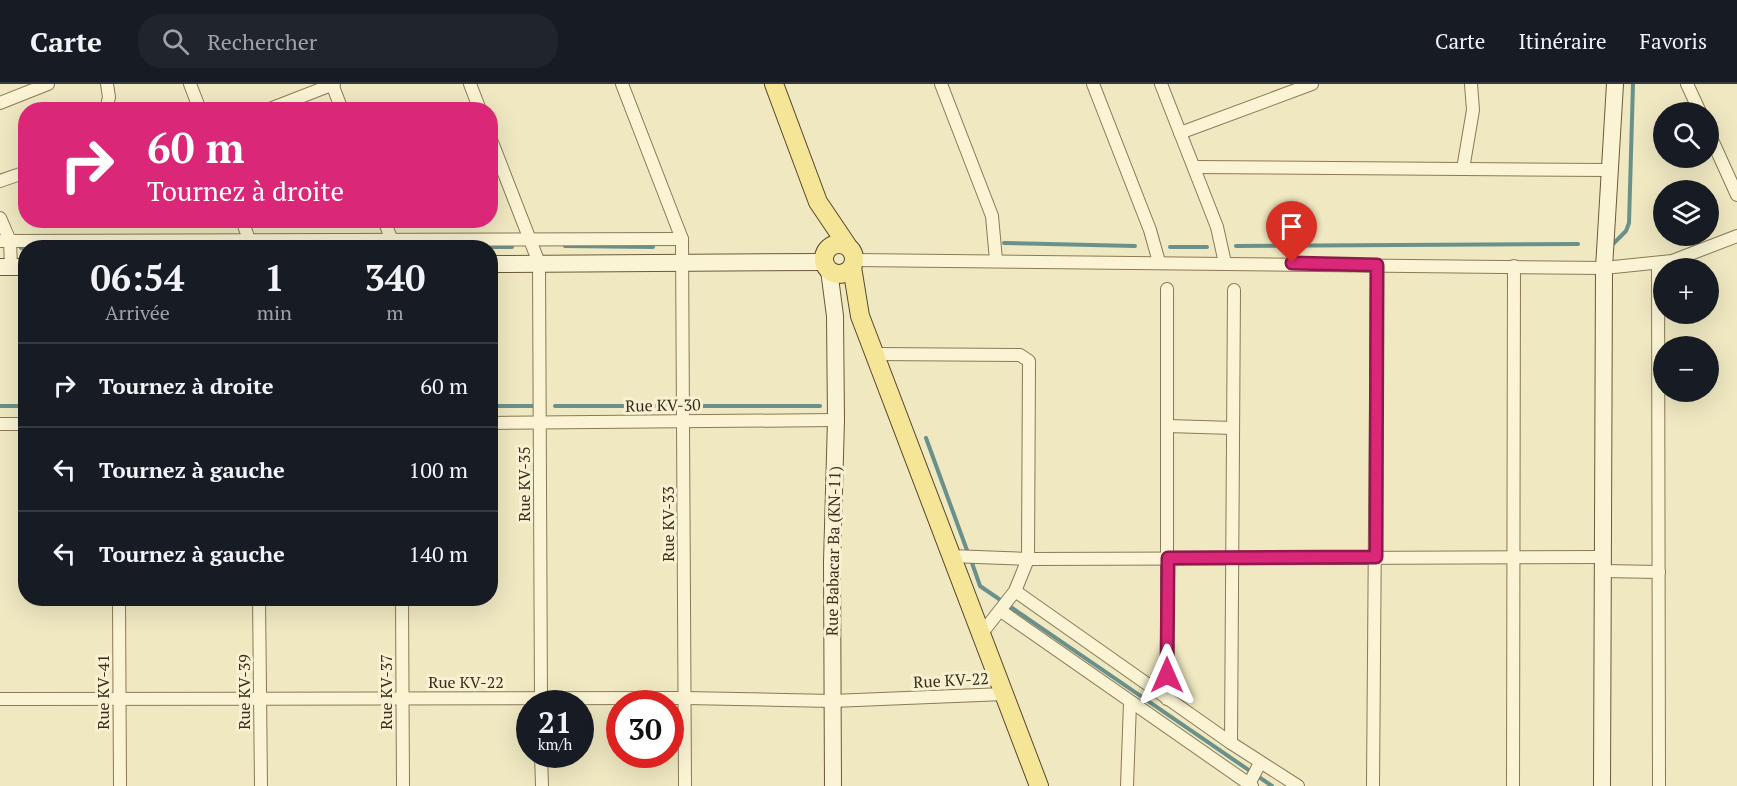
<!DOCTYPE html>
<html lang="fr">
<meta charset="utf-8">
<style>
:root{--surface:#171b24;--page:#20242c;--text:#f1f3f6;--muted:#9ea1a6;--line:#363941}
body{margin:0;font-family:"PT Serif",serif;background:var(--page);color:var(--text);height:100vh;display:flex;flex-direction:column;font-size:22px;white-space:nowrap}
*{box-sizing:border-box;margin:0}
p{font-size:20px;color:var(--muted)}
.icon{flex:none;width:33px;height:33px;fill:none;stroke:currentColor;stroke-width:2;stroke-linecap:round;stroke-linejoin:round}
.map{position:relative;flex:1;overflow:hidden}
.side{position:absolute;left:18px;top:156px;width:480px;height:366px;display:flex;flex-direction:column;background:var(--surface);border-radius:24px;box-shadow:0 6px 24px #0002}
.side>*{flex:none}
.guide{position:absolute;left:18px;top:18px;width:480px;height:126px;border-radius:24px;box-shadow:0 6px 24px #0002;background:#db2777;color:#fff;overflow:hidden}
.buttons{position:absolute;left:1653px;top:18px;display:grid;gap:12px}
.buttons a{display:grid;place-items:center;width:66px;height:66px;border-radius:50%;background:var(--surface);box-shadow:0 6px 24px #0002;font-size:30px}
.speed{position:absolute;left:516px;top:606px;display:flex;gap:12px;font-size:30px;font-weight:700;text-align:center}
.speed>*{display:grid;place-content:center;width:78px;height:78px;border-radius:50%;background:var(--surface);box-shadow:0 6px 24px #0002;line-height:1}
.speed small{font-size:15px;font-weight:400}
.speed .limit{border:9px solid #d22;background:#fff;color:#111}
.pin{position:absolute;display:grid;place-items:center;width:51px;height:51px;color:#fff;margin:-62px -26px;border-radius:50% 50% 50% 0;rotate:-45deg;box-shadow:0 0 6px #0007}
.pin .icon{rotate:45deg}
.me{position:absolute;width:66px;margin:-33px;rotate:0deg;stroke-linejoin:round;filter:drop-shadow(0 0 4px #0008)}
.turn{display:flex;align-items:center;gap:21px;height:126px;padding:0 30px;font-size:27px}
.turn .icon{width:78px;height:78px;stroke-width:2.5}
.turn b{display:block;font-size:42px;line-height:51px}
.eta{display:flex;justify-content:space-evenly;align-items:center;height:102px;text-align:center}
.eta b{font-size:36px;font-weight:700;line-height:42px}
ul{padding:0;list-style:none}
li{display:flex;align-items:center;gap:18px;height:84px;padding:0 30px;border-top:2px solid var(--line)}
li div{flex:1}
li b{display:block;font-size:22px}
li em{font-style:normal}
header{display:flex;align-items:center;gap:36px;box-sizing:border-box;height:84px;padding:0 30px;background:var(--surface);border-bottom:2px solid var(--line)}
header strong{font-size:28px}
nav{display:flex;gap:33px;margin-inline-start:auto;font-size:21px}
.search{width:420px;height:54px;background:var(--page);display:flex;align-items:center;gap:15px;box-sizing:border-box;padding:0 21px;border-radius:24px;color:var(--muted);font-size:22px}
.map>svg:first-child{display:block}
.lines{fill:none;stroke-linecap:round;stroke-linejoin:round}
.stream{stroke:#6a908c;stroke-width:4}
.street-casing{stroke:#897a58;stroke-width:14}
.secondary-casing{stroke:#6b5a3b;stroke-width:18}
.primary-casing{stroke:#57472c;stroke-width:20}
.street{stroke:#faf4d4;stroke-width:12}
.secondary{stroke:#faf4d4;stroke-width:16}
.primary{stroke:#f4e597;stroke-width:18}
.route-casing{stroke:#8e194d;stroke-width:15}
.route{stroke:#db2777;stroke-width:10}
.labels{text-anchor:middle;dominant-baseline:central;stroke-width:6;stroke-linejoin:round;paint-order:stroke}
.street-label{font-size:16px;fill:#392e1d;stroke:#f7f1d1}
</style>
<header>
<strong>Carte</strong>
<div class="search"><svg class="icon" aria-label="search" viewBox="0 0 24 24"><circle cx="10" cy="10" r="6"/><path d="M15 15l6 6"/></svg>Rechercher</div>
<nav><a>Carte</a><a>Itinéraire</a><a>Favoris</a></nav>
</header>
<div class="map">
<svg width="1737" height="702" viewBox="0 0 1737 702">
<rect width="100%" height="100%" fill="#efe8c1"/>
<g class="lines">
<g class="stream">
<path d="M1004,159l131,3"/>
<path d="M1613,160l13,-13 3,-8 4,-139"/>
<path d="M565,162l88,1"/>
<path d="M1236,162l342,-2"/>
<path d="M425,163h87"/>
<path d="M1170,163h37"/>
<path d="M21,164h5"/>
<path d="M0,322h26"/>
<path d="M490,322h48"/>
<path d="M555,322h124"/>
<path d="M696,322h124"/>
<path d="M926,354l42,115"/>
<path d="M971,476l9,26 292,200"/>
</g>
<defs>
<g id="street">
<path d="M190,0l10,26"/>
<path d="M332,0l10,26"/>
<path d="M470,0l10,26"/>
<path d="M622,0l60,155 3,547"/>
<path d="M941,0l51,132 4,44"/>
<path d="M1093,0l57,146 9,32"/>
<path d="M1161,0l56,143 8,36"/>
<path d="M1687,0l13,28"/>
<path d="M0,19l48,-19"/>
<path d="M106,26l3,-13 -2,-13"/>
<path d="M267,26l67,-26"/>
<path d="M1708,47l29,64"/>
<path d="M1180,49l132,-49"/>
<path d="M490,53l49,126 2,441"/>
<path d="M1194,83l414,3"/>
<path d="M1463,85l10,-59 -2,-26"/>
<path d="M0,97l26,-9"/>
<path d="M0,134l10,23 1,26"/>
<path d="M242,136l10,28"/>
<path d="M384,136l10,26"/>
<path d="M0,157l682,-2"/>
<path d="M855,176l749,8 68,-7 65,-25"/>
<path d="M1658,180l1,522"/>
<path d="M1167,205v410"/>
<path d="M875,270l145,1 9,6 -1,198 -13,32 -33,42"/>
<path d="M490,339l346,-3"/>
<path d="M0,340h26"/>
<path d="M1168,342l65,2"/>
<path d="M950,472l78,3 575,-2"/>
<path d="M1603,487l56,1"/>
<path d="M1015,507l216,152 67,43"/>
<path d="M119,514l1,188"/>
<path d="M259,514l2,188"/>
<path d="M402,514l1,188"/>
<path d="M1001,527l251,175"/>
<path d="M0,615l685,-1 147,3 172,-7"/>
<path d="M1231,659l3,-453"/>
<path d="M541,670l1,32"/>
<path d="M1127,702l3,-83"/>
<path d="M1248,702l12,-23"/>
<path d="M1373,702l4,-521"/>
<path d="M1513,702l1,-520"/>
</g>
<g id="secondary">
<path d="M490,180l334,-2"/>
<path d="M0,183h26"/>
<path d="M829,186l6,46 1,104 -4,142 1,224"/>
<path d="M1602,702l2,-518 11,-184"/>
</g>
<g id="primary">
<path d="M774,0l44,118 29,43"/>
<circle cx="839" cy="175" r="15"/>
<path d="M852,183l8,49 179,470"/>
</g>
</defs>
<use href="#street" class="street-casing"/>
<use href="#secondary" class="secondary-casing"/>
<use href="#primary" class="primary-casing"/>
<use href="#street" class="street"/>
<use href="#secondary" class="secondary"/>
<use href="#primary" class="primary"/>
</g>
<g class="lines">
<defs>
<path id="route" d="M1167,591l1,-117 208,-1 1,-292 -85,-2"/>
</defs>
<use href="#route" class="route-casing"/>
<use href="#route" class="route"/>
</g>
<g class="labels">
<g class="street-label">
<text transform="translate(663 321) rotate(-1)">Rue KV-30</text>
<text transform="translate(524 400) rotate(-90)">Rue KV-35</text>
<text transform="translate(668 440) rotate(-90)">Rue KV-33</text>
<text transform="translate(833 467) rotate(-89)">Rue Babacar Ba (KN-11)</text>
<text transform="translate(951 596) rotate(-3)">Rue KV-22</text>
<text x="466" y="598">Rue KV-22</text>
<text transform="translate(103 608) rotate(-90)">Rue KV-41</text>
<text transform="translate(244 608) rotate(-90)">Rue KV-39</text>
<text transform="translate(386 608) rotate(-90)">Rue KV-37</text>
</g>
</g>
</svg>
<div class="buttons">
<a><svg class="icon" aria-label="search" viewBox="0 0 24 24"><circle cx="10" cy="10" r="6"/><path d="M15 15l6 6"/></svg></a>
<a><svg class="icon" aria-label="layers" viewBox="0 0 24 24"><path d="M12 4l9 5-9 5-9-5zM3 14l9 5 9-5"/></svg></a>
<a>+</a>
<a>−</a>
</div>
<div class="speed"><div>21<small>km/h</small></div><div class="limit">30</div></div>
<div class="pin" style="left:1292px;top:179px;background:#d93025"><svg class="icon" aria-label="arrive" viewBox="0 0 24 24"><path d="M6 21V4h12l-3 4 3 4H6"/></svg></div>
<svg class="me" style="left:1167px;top:591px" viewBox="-20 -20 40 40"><path d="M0-17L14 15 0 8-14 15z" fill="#db2777" stroke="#fff" stroke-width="4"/></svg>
<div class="guide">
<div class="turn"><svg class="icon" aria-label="right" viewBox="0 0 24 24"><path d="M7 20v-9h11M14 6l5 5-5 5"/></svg><div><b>60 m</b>Tournez à droite</div></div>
</div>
<section class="side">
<div class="eta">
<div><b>06:54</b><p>Arrivée</p></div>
<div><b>1</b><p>min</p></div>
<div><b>340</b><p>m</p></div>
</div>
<ul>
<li><svg class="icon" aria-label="right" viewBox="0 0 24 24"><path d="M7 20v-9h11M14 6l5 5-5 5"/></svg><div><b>Tournez à droite</b></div><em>60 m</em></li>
<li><svg class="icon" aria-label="left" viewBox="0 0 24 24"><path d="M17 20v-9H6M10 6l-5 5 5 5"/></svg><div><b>Tournez à gauche</b></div><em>100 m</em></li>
<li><svg class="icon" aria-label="left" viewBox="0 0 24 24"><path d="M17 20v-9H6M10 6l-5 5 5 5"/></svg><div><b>Tournez à gauche</b></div><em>140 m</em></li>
</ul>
</section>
</div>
